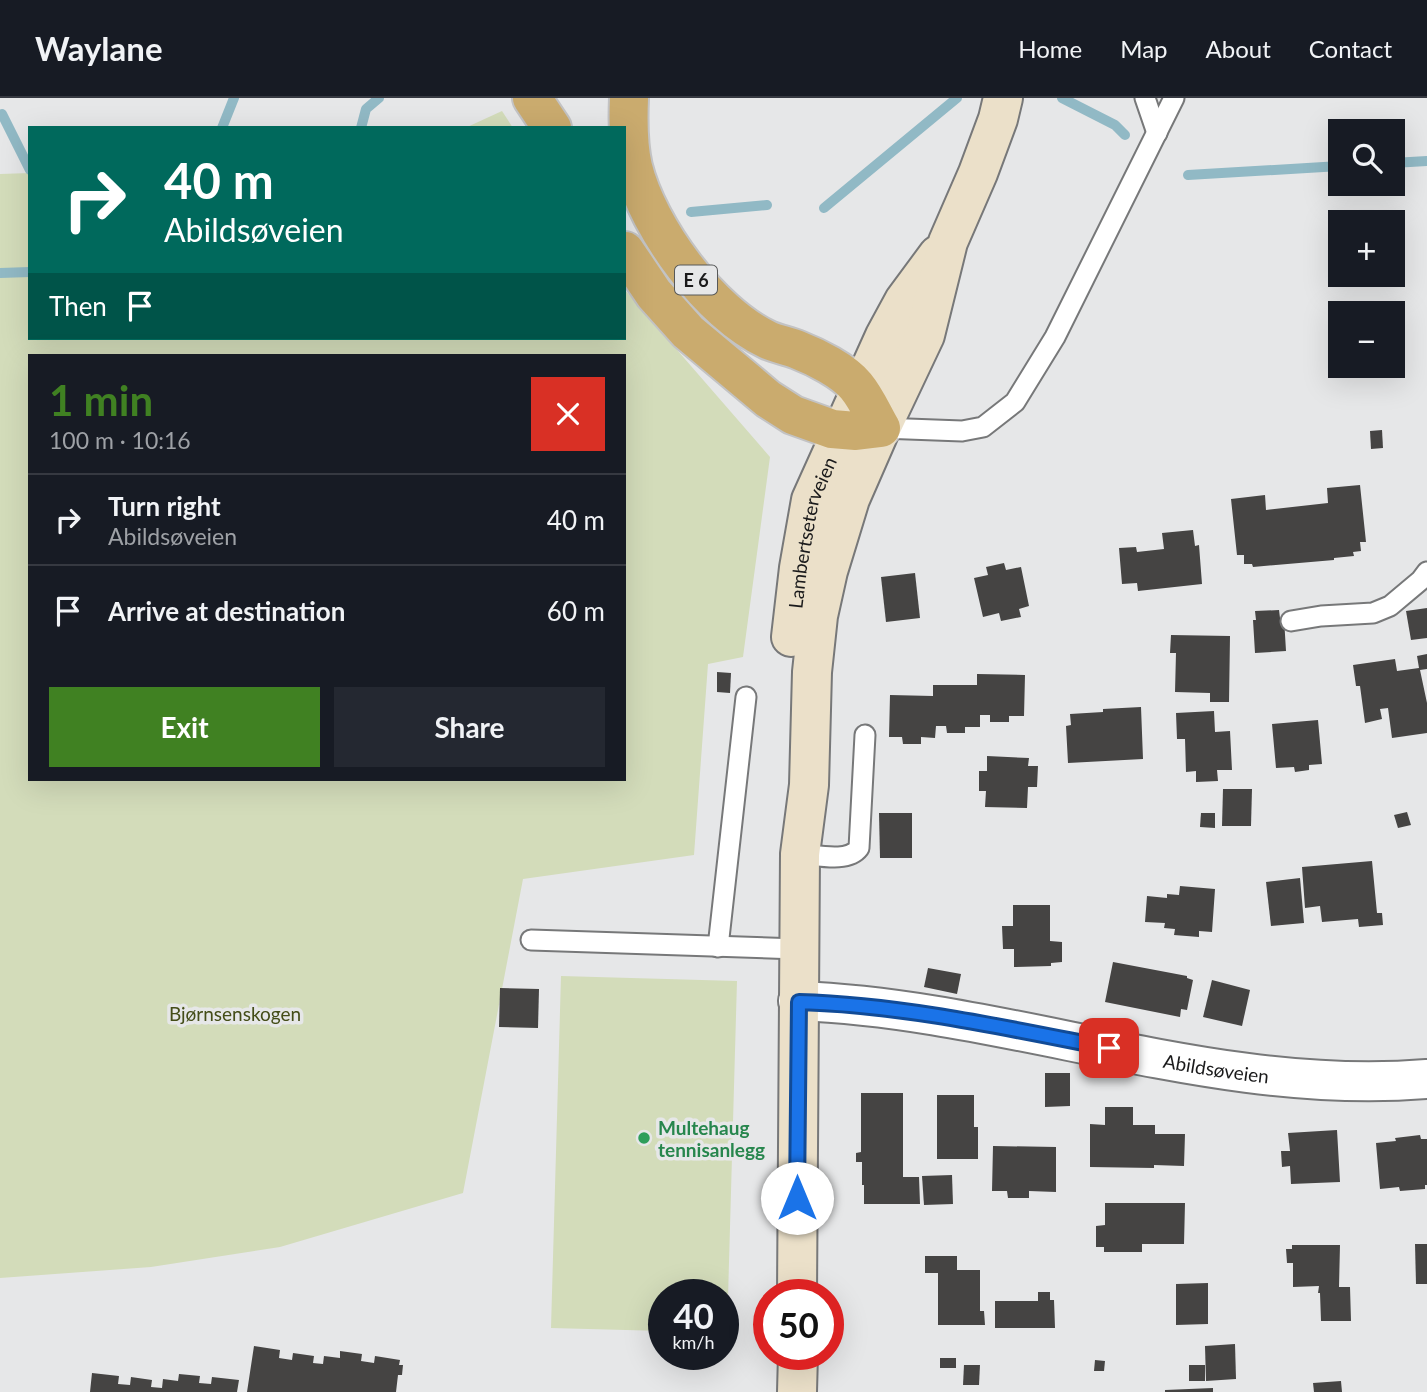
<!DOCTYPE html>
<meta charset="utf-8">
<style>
:root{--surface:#171b24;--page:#242831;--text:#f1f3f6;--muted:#9ea1a6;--line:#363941;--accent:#408122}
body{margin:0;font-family:Lato,sans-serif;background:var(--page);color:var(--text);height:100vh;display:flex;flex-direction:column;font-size:26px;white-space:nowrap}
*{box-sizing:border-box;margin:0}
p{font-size:23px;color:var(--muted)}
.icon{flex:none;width:38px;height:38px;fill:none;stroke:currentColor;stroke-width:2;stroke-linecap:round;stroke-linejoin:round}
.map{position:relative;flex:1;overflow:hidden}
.panel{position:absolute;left:28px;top:256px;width:598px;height:427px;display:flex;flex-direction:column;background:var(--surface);border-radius:0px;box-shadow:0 7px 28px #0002}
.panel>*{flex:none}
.guide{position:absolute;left:28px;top:28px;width:598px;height:214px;border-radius:0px;box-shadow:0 7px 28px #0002;background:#00695c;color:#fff;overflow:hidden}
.buttons{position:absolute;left:1328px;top:21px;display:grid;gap:14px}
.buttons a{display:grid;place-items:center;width:77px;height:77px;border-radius:0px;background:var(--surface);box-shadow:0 7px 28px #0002;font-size:35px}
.speed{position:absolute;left:648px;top:1181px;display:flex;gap:14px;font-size:35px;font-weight:700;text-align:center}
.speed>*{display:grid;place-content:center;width:91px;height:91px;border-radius:50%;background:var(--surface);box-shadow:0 7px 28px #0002;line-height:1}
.speed small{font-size:18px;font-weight:400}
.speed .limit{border:10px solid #d22;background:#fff;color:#111}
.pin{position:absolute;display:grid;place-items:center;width:60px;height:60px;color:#fff;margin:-30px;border-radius:14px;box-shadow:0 4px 10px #0006}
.me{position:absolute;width:77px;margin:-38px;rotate:0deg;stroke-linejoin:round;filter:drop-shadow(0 0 5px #0008)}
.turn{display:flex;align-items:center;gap:24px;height:147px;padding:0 21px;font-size:32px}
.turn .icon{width:91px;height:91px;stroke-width:2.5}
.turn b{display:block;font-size:49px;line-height:60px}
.then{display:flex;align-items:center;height:66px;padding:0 21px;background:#0003;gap:14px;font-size:26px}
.round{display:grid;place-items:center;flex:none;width:74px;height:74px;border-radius:0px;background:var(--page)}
.headline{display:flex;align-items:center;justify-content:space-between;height:119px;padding:0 21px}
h1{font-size:42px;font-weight:700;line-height:52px;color:var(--accent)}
.action{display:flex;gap:14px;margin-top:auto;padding:14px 21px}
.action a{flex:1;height:80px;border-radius:0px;background:var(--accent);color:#fff;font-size:28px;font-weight:700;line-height:80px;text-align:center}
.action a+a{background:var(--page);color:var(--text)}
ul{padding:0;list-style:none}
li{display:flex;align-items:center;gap:21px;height:91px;padding:0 21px;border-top:2px solid var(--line)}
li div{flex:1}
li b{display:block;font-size:26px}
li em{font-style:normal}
header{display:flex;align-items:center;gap:42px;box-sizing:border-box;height:98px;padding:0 35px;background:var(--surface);border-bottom:2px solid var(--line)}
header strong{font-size:33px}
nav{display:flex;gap:38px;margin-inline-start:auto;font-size:24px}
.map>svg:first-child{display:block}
.green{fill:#d3dcba;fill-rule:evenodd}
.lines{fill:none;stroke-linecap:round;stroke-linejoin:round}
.stream{stroke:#91b9c5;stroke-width:10}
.building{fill:#454443}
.service-casing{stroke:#777879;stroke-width:23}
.minor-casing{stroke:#777879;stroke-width:42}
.secondary-casing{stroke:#777879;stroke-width:42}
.trunk-casing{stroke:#c3c3c4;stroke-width:42}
.service{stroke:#fff;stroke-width:19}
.minor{stroke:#fff;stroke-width:38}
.secondary{stroke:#ebe0c9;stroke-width:38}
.trunk{stroke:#caab6e;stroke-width:38}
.route-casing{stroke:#114b97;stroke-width:18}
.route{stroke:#1a73e8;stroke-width:12}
.leisure-dot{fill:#2e9e5b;stroke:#e6e7e8;stroke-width:2.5}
.labels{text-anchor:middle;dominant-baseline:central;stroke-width:7;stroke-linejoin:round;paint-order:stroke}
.shield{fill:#e6e7e8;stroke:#575858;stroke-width:2}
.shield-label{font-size:18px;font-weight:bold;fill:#1a1a1b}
.street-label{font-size:19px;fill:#1a1a1b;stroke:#e6e7e8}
.park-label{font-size:19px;fill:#444d18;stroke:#e6e7e8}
.leisure-label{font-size:19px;font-weight:bold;fill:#27864d;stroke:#e6e7e8;text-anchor:start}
</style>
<header>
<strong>Waylane</strong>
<nav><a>Home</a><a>Map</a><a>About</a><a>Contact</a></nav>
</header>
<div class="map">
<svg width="1427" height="1294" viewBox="0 0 1427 1294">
<rect width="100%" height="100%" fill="#e6e7e8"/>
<g class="green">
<path d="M502,13l11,17h-48z"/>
<path d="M30,75v165h595v-48l145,167 -27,200 -35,7 -14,191 -171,24 -60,314 -183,54 -129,20 -151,11v-1104zM30,257h595v424h-595z"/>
<path d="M561,878l176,5 -10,352h-4v-38h-60v36l-112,-3z"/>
</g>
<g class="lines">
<g class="stream">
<path d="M1062,0l53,27 10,10"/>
<path d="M2,16l28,56"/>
<path d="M222,30l12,-30"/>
<path d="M361,30l5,-19 13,-11"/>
<path d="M1393,65l34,-2"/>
<path d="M1188,77l152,-9"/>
<path d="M824,110l133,-110"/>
<path d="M691,114l76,-7"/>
<path d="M0,175l30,-1"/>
</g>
</g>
<g class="building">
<path d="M1382,332l1,18 -12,1 -1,-18z"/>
<path d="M1360,387l6,57h-6l1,9 -8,1 1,4 -20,2v2l-81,7 -1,-3h-8v-9h-7l-6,-56 34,-4 1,15 62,-7 -1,-15z"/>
<path d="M1193,432l2,16 4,-1 3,39 -64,7 -1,-8 -15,1 -3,-36 17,-1 1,5 27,-3 -2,-16z"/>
<path d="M1004,465l2,7 15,-3 8,39 -10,3 2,8 -20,4 -2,-8 -16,4 -9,-39 14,-3 -2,-8z"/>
<path d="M915,475l5,45 -34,4 -5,-45z"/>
<path d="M1427,510v30l-16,2 -5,-29z"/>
<path d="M1279,512l1,8h4l2,33 -31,2 -2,-33h3l-1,-9z"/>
<path d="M1171,537l59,1 -1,66h-19v-9l-35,-1 1,-39h-6z"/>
<path d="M1427,556v15l-7,1 7,33v30l-35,5 -4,-30 -8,1 2,10 -17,4 -5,-37h-4l-3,-21 42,-6 2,12 22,-3 -2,-12z"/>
<path d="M717,574l14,1 -1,20 -13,-1z"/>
<path d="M977,576l48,1 -1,41h-15v6h-19v-7h-10v12h-15v6h-18l-1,-7h-10l-1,12 -14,-1v7h-18l-1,-7h-13l1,-42 43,1v-11h44z"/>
<path d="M1141,609l2,52 -75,4 -2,-37 5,-1 -1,-11 33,-2v-3z"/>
<path d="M1214,613l1,21 15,-1 2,39h-15l1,11 -22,1v-11l-10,1 -1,-33h-8l-1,-26z"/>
<path d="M1318,622l4,44 -13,1v5l-14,2 -1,-5 -18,1 -4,-44z"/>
<path d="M987,658l42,2 -1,8h10l-1,21h-9l-1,21 -42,-1 1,-16h-7v-20h8z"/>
<path d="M1223,691h29l-1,37h-29z"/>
<path d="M1407,714l4,13 -13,3 -4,-13z"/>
<path d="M879,715h33v45h-32z"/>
<path d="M1201,715h14v15l-15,-1z"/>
<path d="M1372,763l5,52h5l1,12 -24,2 -1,-8 -36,3 -2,-16 -15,2 -3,-41z"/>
<path d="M1300,780l4,45 -33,3 -5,-44z"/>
<path d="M1180,788l35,3 -3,43 -13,-1v6l-25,-2 1,-6 -11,-1 1,-5 -20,-1 2,-26 20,2v-4l12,1z"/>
<path d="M1013,807h37v36l12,1v20l-11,1v3l-37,1v-18h-11l-1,-23h11z"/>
<path d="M1113,864l74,14v2l6,2 -6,30 -6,-1 -1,8 -75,-15z"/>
<path d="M928,870l33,6 -4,20 -33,-7z"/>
<path d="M1212,882l38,10 -8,36 -39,-9z"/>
<path d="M500,890l39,1 -1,39 -39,-1z"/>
<path d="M1045,975h25v33l-25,1z"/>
<path d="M861,995h42v84h16l1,27h-56v-19h-2v-23h-6v-9l5,-1z"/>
<path d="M937,997h37v32h4v32h-41z"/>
<path d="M1105,1009h28v18h22v9h30l-1,32 -30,-1v3l-64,-1v-43l15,1z"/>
<path d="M1337,1032l3,52 -49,2 -1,-18 -8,1 -1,-16h9l-2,-18z"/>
<path d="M1420,1037l1,4h6v46h-2v4l-25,2 -1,-4 -19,2 -4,-46 20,-2 -1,-3z"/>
<path d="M993,1048l63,1v45l-27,-1v7h-21l-1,-7h-15z"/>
<path d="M952,1077l1,29 -29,1 -2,-29z"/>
<path d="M1105,1105h80l-1,41h-42v8h-38v-5h-8v-21l9,-1z"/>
<path d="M1415,1146h12v40h-11z"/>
<path d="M1292,1147h48l-1,42h11l1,34h-30l-1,-28h-2l1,-7 -26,1v-24h-6l-1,-14h6z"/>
<path d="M925,1158h32v14h23v41h4l1,14h-47v-52h-13z"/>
<path d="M1208,1185v41l-32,1v-41z"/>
<path d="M1038,1194h12v8h4l1,28h-60v-27h43z"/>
<path d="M1235,1246l1,35 -30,2 -1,-35z"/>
<path d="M254,1248l26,4 -1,8 13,2 1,-7 21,3 -1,7 10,1 1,-8 16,2v-7l22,3 -1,7 13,2 1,-7 25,4 -1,5h4l-1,10h-4l-2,17h-149z"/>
<rect x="940" y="1260" width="16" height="10"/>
<path d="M1095,1262l10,1 -1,10h-10z"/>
<path d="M964,1267h16l-1,20h-16z"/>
<rect x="1189" y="1267" width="16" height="16"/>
<path d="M92,1275l27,3 -1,8 12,1 1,-8 21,3 -1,7 11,1 1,-9 15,2 1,-7 21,2 -1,7 12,1 1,-7 27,3 -2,12h-147z"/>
<path d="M1341,1283l1,11h-28l-1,-9z"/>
<path d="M1213,1290v4h-48v-2z"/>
</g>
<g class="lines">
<defs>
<g id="service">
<path d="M1145,0l12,35"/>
<path d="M881,330l81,3 21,-4 32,-25 40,-65 119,-239"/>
<path d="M1291,523l30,-5 52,-3 17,-7 31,-26 6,-8"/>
<path d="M800,756c17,1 48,9 59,-6l6,-113"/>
<path d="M531,842l267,9"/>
<path d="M718,849l28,-250"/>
</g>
<g id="minor">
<path id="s1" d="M798,903c212,8 416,96 629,78"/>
</g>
<g id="secondary">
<path id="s2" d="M791,539l8,-69 12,-68 74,-164 19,-35 34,-46"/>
<path d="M797,1197l3,-441 9,-69 3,-113 6,-56 10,-45 22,-72 31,-71 44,-93 23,-93 30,-69 20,-54 5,-21"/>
<path d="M797,1294l1,-38"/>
</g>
<g id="trunk">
<path d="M532,0l20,30"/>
<path d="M625,153l29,43 34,38 80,67 25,16 39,14 24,2 25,-3c-8,-14 -15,-30 -25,-42 -12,-15 -40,-29 -58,-36 -10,-4 -21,-6 -30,-10 -58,-27 -120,-112 -135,-173 -5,-22 -5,-46 -4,-69"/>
</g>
</defs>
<use href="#service" class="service-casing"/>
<use href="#minor" class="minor-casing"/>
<use href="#secondary" class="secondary-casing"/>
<use href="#trunk" class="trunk-casing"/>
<use href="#service" class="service"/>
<use href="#minor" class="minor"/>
<use href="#secondary" class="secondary"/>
<use href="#trunk" class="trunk"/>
</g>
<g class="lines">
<defs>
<path id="route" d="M797,1100l2,-196c104,3 207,26 310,46"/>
</defs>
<use href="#route" class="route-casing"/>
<use href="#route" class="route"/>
</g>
<circle class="leisure-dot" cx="644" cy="1040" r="7"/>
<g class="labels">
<rect class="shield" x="675" y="167.5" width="42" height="29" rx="5"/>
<g class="shield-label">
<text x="696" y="182">E 6</text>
</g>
<g class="street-label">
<text stroke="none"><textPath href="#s2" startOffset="107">Lambertseterveien</textPath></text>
<text stroke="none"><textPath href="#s1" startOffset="424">Abildsøveien</textPath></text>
</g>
<g class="park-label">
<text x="235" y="915">Bjørnsenskogen</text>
</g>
<g class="leisure-label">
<text x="658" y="1029">Multehaug<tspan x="658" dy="22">tennisanlegg</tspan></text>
</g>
</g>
</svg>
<div class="buttons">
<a><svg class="icon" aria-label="search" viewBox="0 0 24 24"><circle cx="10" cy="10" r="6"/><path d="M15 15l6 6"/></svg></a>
<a>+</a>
<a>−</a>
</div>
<div class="speed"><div>40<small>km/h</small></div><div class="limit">50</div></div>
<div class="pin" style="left:1109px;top:950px;background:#d93025"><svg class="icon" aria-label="arrive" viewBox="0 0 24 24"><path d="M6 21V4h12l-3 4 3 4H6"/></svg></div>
<svg class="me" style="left:797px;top:1100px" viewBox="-20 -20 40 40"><circle r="19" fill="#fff"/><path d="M0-13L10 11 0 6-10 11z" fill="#1a73e8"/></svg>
<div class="guide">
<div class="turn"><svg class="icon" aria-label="right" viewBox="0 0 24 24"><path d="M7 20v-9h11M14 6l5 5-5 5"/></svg><div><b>40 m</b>Abildsøveien</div></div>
<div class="then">Then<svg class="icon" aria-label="arrive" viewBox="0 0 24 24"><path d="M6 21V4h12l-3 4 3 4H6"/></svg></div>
</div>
<section class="panel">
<div class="headline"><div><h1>1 min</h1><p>100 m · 10:16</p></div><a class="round" style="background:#d93025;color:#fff"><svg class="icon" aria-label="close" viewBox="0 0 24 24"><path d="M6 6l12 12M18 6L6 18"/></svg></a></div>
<ul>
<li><svg class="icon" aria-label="right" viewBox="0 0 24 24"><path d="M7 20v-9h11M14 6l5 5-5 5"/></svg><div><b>Turn right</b><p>Abildsøveien</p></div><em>40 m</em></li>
<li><svg class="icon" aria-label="arrive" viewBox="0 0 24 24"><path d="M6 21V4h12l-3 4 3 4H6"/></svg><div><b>Arrive at destination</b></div><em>60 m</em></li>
</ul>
<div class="action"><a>Exit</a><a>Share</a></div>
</section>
</div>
